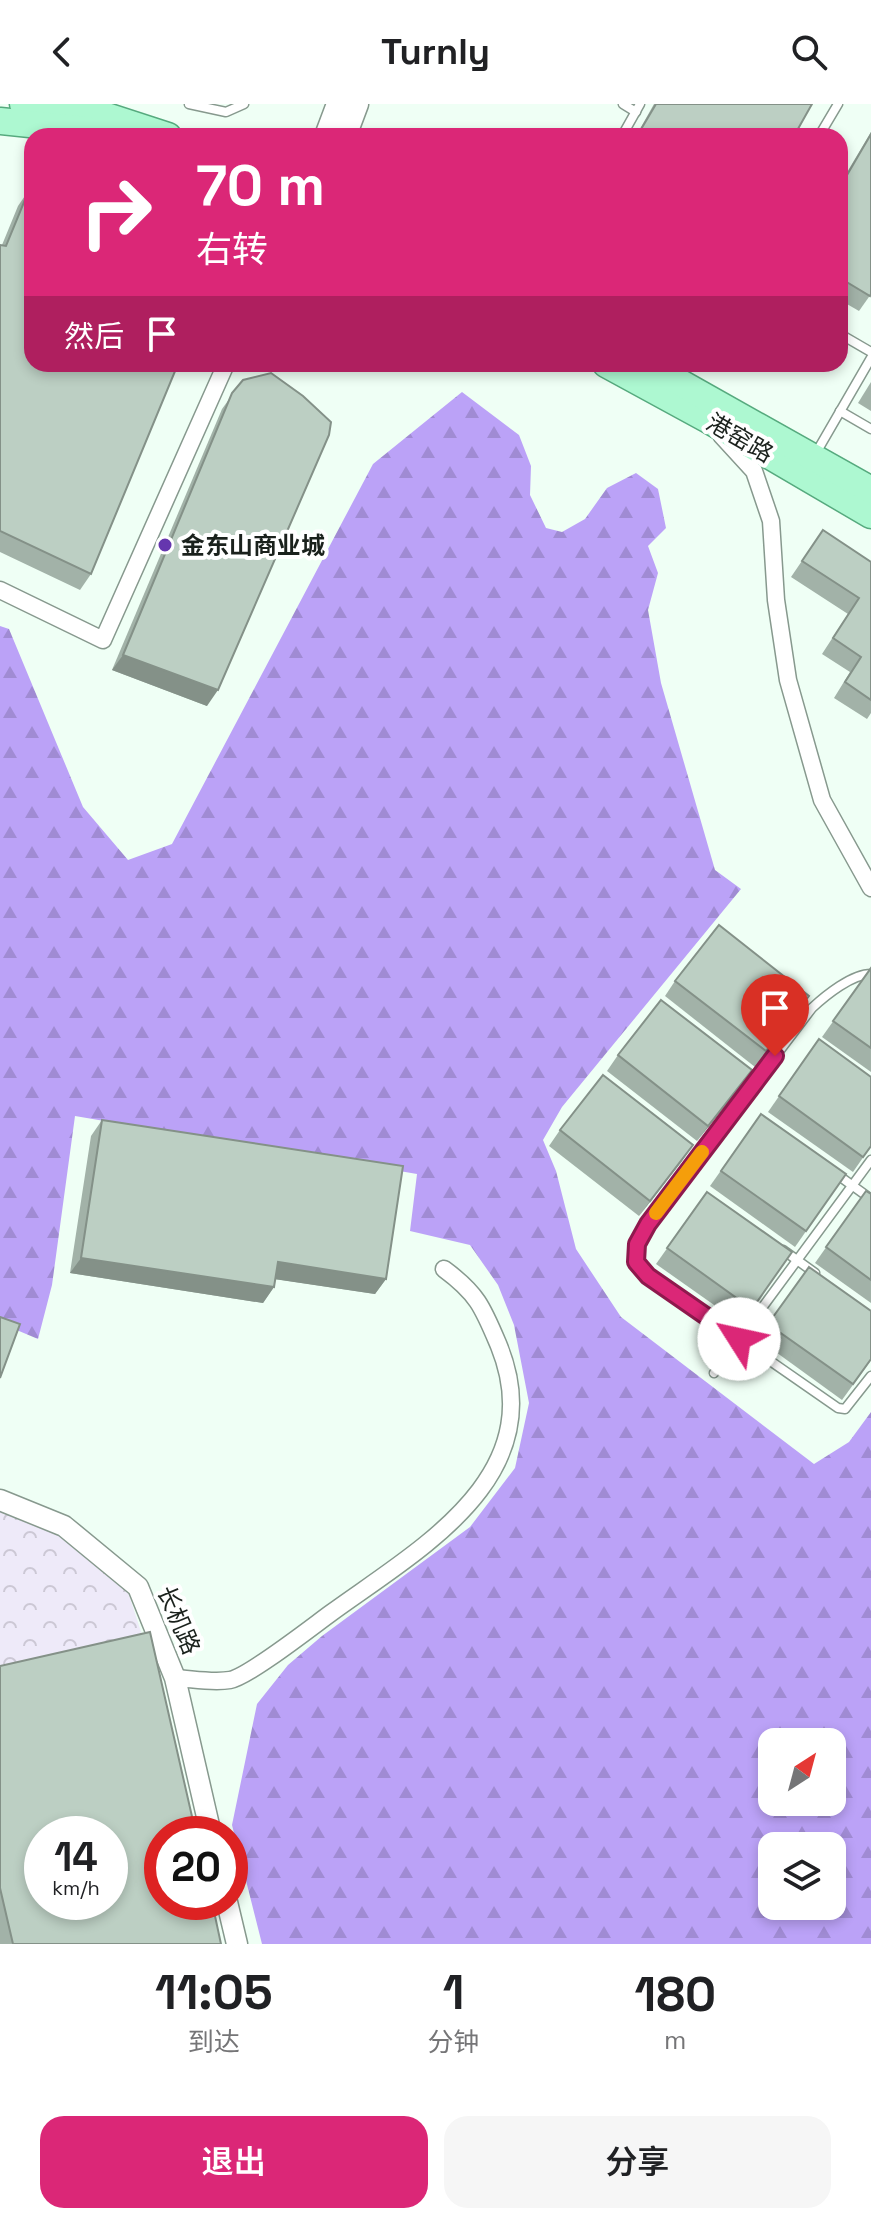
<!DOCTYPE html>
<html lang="zh">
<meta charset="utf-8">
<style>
:root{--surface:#fff;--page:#f6f6f6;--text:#202124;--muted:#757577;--accent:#db2777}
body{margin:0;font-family:"Space Grotesk","Noto Sans SC",sans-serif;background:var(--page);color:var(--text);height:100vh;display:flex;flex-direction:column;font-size:30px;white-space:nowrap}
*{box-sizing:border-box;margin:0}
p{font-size:26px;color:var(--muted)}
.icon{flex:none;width:44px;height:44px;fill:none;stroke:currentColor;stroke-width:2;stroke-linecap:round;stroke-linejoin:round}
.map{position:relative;height:1840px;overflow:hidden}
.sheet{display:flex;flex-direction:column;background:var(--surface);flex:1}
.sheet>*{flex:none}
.top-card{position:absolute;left:24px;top:24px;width:824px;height:244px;border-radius:24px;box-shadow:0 4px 12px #0003;background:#db2777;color:#fff;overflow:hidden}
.needle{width:52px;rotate:36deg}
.tools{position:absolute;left:758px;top:1624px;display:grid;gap:16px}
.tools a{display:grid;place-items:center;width:88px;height:88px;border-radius:16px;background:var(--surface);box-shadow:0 4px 12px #0003;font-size:40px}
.speed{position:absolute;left:24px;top:1712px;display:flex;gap:16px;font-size:40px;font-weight:700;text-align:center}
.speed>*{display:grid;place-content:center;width:104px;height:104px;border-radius:50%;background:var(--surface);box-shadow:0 4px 12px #0003;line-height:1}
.speed small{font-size:20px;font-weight:400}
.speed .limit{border:12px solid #d22;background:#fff;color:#111}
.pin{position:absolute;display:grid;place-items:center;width:68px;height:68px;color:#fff;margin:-82px -34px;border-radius:50% 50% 50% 0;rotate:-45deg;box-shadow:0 0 8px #0007}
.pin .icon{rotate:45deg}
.me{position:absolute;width:88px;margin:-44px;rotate:305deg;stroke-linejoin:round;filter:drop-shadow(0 0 6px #0008)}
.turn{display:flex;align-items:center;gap:28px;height:168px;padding:0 40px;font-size:36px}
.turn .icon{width:104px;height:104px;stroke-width:2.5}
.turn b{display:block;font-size:56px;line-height:68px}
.then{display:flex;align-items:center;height:76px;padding:0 40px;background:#0003;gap:16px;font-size:30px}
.eta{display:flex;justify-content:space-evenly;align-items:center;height:136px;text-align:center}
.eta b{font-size:48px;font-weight:600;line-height:56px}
.button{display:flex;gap:16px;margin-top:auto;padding:16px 40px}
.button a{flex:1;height:92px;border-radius:24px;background:var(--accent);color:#fff;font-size:32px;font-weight:600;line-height:92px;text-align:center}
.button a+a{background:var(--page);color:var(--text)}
header{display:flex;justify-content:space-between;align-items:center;height:104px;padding:0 40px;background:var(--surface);font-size:36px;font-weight:600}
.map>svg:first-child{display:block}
.forest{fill:url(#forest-firs);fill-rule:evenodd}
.park{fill:url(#park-crowns)}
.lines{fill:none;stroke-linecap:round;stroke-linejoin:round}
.service-casing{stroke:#87998e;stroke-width:11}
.minor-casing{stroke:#87998e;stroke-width:19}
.tertiary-casing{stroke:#87998e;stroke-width:23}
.secondary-casing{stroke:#87998e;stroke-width:25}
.primary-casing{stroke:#56aa7e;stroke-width:29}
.service{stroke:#fff;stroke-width:8}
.minor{stroke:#fff;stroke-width:16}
.tertiary{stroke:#fff;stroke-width:20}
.secondary{stroke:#fff;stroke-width:22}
.primary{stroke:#adf8d1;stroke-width:26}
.wall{fill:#a2b2a8}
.shaded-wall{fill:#849188}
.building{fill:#bccfc3;stroke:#849188;stroke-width:2;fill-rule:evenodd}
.route-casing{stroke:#8e194d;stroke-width:20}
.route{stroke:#db2777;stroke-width:14}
.slow{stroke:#f59e0b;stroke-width:14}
.poi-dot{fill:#6536ae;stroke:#fff;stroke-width:3}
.labels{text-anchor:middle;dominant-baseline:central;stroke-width:8;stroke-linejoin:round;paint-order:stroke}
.street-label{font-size:24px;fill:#1a211c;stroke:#fff}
.poi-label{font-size:24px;font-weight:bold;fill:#1a211c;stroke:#fff;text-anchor:start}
</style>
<header><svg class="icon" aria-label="back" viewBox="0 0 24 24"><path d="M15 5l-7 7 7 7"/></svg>Turnly<svg class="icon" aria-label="search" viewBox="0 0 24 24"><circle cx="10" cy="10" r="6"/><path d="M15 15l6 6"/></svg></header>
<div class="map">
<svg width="871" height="1840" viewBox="0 0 871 1840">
<defs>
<pattern id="forest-firs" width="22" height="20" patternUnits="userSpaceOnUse" patternTransform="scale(2)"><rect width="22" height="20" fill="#bba2f7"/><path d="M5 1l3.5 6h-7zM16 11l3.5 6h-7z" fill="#a08bd3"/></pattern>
<pattern id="park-crowns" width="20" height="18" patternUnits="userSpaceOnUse" patternTransform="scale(2)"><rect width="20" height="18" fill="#eeeaf9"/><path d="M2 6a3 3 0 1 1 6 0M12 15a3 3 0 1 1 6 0" fill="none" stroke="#ccc8d5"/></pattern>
</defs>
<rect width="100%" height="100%" fill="#effff5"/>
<path class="forest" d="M462,288l57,43 12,31 -1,29 16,33 16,4 23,-13 22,-31 29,-15 22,16 8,39 -18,18 10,27 -10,37 13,73 54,187 26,19 -179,218 -19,33 13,31 20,78 45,68 193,147 35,-22 22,-30v532h-609l-30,-119 25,-121 31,-39 34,-29 148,-109 45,-59 14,-65 -15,-78 -16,-40 -28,-40 -60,-14 7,-57 -342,-58 -23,169 -14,54 -38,-16v-697l9,3 74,178 45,53 44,-16 201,-380zM772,1638h60v60h-60zM772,1742h60v60h-60z"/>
<path class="park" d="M0,1407l55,22 73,59 16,49 -144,34z"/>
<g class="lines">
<defs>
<g id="service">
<path d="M189,0l37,8 18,-8"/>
<path d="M623,0l13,8"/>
<path d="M622,32l18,-32"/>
<path d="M819,32l19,-32"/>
<path d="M840,230l31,18"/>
<path d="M840,307l31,18"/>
<path d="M816,349l55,-95"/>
<path d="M871,870c-19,0 -45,21 -59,34l-164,216 -11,20 -1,18 12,14 190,132 7,1 26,-33"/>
<path d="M835,1069l36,26"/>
<path d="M783,1146l32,23"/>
<path d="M714,1269l157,-213"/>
</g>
<g id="minor">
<path d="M721,331l33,36 17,50 5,79 12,80 34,120 49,88"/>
<path d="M0,486l103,50 123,-276"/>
<path d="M175,1574c18,1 38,5 55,2 18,-3 83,-54 101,-67 88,-64 221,-136 168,-267 -16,-38 -21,-52 -55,-77"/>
</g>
<g id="tertiary">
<path d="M0,1396l64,26 74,61 37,91 36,156"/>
<path d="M227,1798l10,42"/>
</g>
<g id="secondary">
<path d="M326,32l12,-32"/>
<path d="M345,32l12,-32"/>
</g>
<g id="primary">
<path d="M23,0l71,8 74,24"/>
<path d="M0,17l87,9 18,6"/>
<path d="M606,260l101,55 164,96"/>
<path d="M647,260l224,126"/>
</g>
</defs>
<use href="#service" class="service-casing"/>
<use href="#minor" class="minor-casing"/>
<use href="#tertiary" class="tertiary-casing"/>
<use href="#secondary" class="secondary-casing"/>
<use href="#primary" class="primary-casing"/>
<use href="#service" class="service"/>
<use href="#minor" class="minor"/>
<use href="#tertiary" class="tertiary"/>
<use href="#secondary" class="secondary"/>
<use href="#primary" class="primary"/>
</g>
<g class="wall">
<path d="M654,0h158l-18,32h-158z"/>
<path d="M871,28v162l-12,17 -19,-11v-116z"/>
<path d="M29,86l62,384 -11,16 -80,-38v-307h2l16,-39z"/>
<path d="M243,276l-36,326 -95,-36 110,-261z"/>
<path d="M871,278v29l-13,-8z"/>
<path d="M823,426l48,32v151l-4,6 -33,-21 16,-26 -28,-18 26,-40 -57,-37z"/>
<path d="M871,864v104l-49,-35z"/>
<path d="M675,877l134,15 -54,71 -90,-71z"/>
<path d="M819,935l52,107 -18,26 -85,-60z"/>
<path d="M618,951l134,15 -55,71 -90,-70z"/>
<path d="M761,1010l85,60 -51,73 -85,-61z"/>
<path d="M102,1016l284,159 -11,15 -100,-15 -1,8 -11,16 -193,-30 21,-137z"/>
<path d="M560,1026l122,31 -43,55 -90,-70z"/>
<path d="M866,1087l5,3v109l-56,-40z"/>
<path d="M707,1088l85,60 -51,72 -85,-60z"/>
<path d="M809,1163l62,93 -29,40 -84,-61z"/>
<path d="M0,1562l221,278h-221z"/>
</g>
<g class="shaded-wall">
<path d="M123,551l95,35 -11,16 -95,-36z"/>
<path d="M809,892l-11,15 -43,56 11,-16z"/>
<path d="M752,966l-11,16 -44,55 11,-15z"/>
<path d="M693,1041l-11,16 -43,55 11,-15z"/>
<path d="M81,1154l193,29 -11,16 -193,-30z"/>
<path d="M278,1158l108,17 -11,15 -108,-16z"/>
</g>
<g class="building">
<path d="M656,0h156l-18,32h-157z"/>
<path d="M871,30v160l-1,2 -30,-18v-91z"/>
<path d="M29,86l3,2v172h146l-87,210 -91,-43v-286l6,1z"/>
<path d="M271,269l32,23 28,26 -2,13 -111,255 -95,-35 109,-262 11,-13z"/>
<path d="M823,426l48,32v138l-26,-18 16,-25 -28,-19 26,-40 -57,-37z"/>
<path d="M719,821l90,71 -43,55 -91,-70z"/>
<path d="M871,864v80l-38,-27z"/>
<path d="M661,896l91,70 -44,56 -90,-71z"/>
<path d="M819,935l52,38v69l-8,11 -84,-61z"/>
<path d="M603,971l90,70 -43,56 -90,-71z"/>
<path d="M761,1010l85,60 -40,57 -85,-60z"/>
<path d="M102,1016l301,46 -17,113 -108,-17 -4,25 -193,-29z"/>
<path d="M866,1087l5,3v86l-45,-33z"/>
<path d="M707,1088l85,60 -40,57 -85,-61z"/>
<path d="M809,1163l62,44v48l-18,25 -85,-60z"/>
<path d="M0,1213l20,7 -20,54z"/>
<path d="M150,1528l46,202h-34v68h50l9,42h-208l-13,-56v-222zM42,1730h68v68h-68z"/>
</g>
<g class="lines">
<defs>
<path id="route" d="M739,1235l-91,-63 -12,-14 1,-18 11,-20 127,-168"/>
</defs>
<use href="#route" class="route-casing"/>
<use href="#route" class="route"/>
<path class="slow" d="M656,1109l46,-61"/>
</g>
<circle class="poi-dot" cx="165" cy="441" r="8"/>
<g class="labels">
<g class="street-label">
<text transform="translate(740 334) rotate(30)">港窑路</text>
<text transform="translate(179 1516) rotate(67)">长机路</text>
</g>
<g class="poi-label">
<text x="181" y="441">金东山商业城</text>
</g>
</g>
</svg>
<div class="tools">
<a><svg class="needle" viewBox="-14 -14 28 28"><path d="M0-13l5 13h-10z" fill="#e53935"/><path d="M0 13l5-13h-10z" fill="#757577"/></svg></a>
<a><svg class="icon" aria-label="layers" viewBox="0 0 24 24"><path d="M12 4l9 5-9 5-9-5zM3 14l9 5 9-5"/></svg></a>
</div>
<div class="speed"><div>14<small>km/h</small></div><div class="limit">20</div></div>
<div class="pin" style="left:775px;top:952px;background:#d93025"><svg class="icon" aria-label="arrive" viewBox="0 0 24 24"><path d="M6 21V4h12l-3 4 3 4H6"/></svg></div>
<svg class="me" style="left:739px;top:1235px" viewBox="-20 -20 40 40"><circle r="19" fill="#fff"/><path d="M0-13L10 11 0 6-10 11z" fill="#db2777"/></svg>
<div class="top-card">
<div class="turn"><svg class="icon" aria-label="right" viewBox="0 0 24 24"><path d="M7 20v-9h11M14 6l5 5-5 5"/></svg><div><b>70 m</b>右转</div></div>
<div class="then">然后<svg class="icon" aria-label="arrive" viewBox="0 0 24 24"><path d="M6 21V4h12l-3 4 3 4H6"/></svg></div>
</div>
</div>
<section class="sheet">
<div class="eta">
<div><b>11:05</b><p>到达</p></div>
<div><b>1</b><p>分钟</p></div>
<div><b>180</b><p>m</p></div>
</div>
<div class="button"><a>退出</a><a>分享</a></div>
</section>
